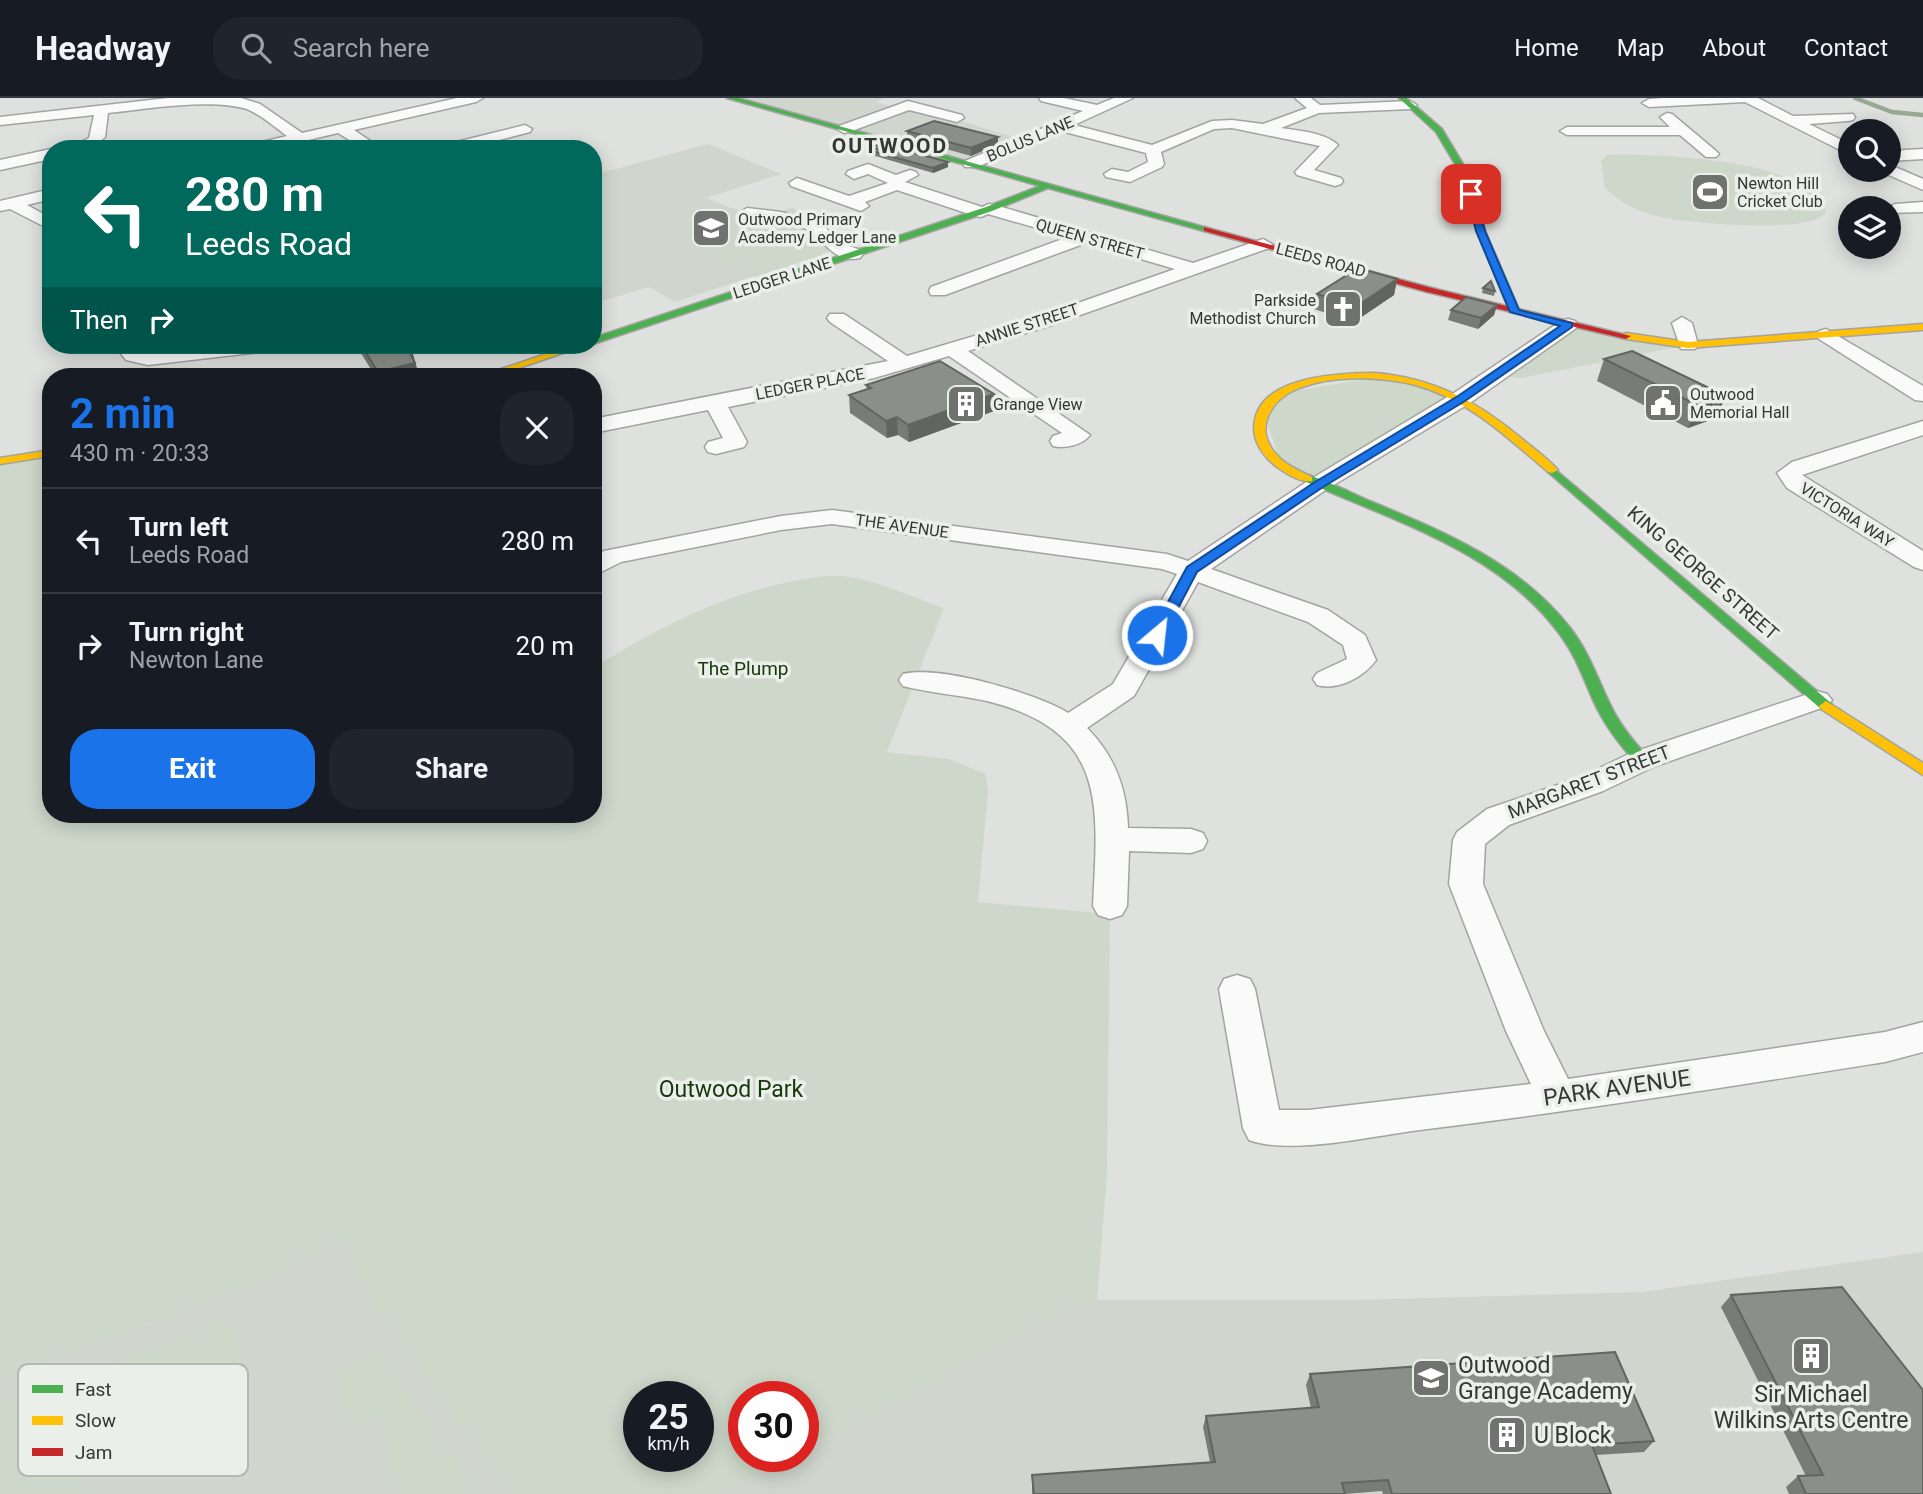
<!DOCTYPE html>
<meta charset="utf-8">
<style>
:root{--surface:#171b24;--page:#20242c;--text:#f1f3f6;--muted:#9ea1a6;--line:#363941;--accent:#1a73e8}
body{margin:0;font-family:Roboto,sans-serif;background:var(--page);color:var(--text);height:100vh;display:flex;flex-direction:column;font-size:26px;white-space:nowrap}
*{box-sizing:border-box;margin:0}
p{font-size:23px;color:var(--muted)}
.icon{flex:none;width:38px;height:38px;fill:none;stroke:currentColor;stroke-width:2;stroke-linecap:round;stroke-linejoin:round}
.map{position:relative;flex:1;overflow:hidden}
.panel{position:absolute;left:42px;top:270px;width:560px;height:455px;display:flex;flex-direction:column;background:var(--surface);border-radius:28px;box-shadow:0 4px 18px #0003}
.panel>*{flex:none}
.top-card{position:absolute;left:42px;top:42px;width:560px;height:214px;border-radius:28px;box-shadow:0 4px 18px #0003;background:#00695c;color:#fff;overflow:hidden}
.controls{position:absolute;left:1838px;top:21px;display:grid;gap:14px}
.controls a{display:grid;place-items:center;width:63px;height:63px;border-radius:50%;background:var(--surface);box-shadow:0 4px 18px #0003;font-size:35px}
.speed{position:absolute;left:623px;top:1283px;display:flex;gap:14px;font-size:35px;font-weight:700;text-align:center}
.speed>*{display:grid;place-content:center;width:91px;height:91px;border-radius:50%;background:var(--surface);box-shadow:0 4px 18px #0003;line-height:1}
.speed small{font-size:18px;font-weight:400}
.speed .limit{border:10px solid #d22;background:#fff;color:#111}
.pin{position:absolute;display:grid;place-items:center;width:60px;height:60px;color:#fff;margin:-30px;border-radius:14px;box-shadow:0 4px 10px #0006}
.me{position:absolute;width:77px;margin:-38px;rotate:28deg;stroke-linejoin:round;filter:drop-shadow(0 0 5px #0008)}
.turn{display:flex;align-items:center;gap:24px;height:147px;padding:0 28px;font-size:32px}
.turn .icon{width:91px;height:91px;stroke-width:2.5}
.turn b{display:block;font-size:49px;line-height:60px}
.then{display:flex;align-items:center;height:66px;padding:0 28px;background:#0003;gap:14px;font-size:26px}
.round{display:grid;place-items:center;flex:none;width:74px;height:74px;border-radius:28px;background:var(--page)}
.summary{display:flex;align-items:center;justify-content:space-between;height:119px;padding:0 28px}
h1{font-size:42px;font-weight:700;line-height:52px;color:var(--accent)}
.button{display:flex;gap:14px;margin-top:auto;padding:14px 28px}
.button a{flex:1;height:80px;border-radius:28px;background:var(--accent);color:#fff;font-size:28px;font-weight:700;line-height:80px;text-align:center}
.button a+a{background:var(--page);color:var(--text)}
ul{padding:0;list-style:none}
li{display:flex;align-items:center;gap:21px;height:105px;padding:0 28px;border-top:2px solid var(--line)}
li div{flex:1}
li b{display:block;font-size:26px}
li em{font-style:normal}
header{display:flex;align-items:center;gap:42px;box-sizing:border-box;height:98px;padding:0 35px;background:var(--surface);border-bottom:2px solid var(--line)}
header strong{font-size:33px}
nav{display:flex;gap:38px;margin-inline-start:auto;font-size:24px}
.search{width:490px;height:63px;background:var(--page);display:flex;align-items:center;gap:18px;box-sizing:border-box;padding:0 24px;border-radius:28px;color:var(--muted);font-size:26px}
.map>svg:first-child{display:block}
.built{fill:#d0d5ce}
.green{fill:#cdd8ca;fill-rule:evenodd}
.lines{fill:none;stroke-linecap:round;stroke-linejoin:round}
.stream{stroke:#98a993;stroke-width:4.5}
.street-casing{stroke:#a3a4a2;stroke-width:3}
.fast-casing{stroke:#a3a4a2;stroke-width:3}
.slow-casing{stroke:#a3a4a2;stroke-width:3}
.jam-casing{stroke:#a3a4a2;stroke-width:3}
.street{fill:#fafafa;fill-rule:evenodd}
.fast{fill:#4caf50;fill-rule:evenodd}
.slow{fill:#ffc107;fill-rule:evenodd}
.jam{fill:#c62828;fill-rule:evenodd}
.wall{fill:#777c76}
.shaded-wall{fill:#616560}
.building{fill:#8a9089;stroke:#616560;stroke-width:2}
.route{fill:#1a73e8;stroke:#114b97;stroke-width:2}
.labels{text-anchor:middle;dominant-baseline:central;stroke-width:7;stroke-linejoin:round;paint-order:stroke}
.far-street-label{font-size:16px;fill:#353735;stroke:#ebefea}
.far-poi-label{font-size:16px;fill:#353735;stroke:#ebefea;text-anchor:start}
.street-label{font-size:19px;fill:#353735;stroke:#ebefea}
.park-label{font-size:19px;fill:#17390b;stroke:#ebefea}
.far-district-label{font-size:21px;font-weight:bold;letter-spacing:2px;fill:#353735;stroke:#ebefea}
.near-street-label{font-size:23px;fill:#353735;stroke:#ebefea}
.near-park-label{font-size:23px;fill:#17390b;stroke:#ebefea}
.near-poi-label{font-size:23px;fill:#353735;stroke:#ebefea;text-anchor:start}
.key{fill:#ebefea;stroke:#b4b8b4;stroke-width:2}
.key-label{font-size:19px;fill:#353735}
</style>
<header>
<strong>Headway</strong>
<div class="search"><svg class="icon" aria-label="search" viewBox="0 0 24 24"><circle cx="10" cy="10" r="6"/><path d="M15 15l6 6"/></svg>Search here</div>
<nav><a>Home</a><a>Map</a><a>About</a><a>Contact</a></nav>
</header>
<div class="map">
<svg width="1923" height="1396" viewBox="0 0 1923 1396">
<rect width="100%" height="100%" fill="#dfe1de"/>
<g class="built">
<path d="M750,0h135l-9,4 24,7 8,-4 118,36 -55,23 -230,-63z"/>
<path d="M708,46l73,30 -75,24 31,12 36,3 20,-5 61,35 -179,59 -26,-15 -56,17v-129z"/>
<path d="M341,1142l34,65 133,189h-508v-115l261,-97z"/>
<path d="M1923,1154v242h-1203l72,-38h11v-6l271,-144 23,-6h255l290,-8z"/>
</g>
<g class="green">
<path d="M1607,57c44,-2 207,3 219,57 -11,23 -144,11 -170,4 -19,-5 -37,-14 -51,-28l-4,-27z"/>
<path d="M803,125l30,23 -8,3 -3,6 -67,22 -46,-22z"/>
<path d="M1568,227l120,20 -167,33 -25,-2z"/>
<path d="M1379,279l83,21 -143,86 -37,-18 -20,-57 19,-16z"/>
<path d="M51,355v361h542v-146c64,-39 126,-73 201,-87 15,-3 32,-6 47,-5 30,2 74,22 103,32l-57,144 62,7 37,15 2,17 -10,111 132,12 -3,259 -10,127 -23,6 -271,144v-54h-59v60h48l-72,38h-212l-133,-189 -34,-65 -80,42 -261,97v-918zM639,1298h59v60h-59z"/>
<path d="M223,1224l21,29 9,25 -167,80 1,38h-87v-89z"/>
<path d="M380,1256l96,133 3,7h-83l-15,-78 -32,13 -13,-61z"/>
</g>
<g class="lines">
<path class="stream" d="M1855,0l37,14 31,3"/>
<defs>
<g id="street">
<path d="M168,0h73l19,6 42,29 155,-35h26l-7,4 -122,28 28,19h-18l-26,-16 -68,16h-28l2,-3 43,-10c-12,-9 -26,-21 -40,-27 -38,-11 -99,0 -139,4l-3,24 -13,12h-25l22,-11 5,-23 -94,10v-8z"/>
<path d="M1039,0h25l33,7 17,-7h19l-59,27 78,20 60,-24 20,-1 31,4 44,-16 -12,-10h16l9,7 90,-4 7,4 -7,4 -91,4 -38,15c18,3 43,4 57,17l-3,3 -21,22 27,8 2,3 -2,3 -6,2 -38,-11 -2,-3 25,-26 -88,-18 -18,1 -53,23 3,12 -2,3 -32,15 -24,-5 -2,-3 8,-5 16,3 20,-10 -2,-9 -85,-22 -84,36h-12l-2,-3 2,-3 118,-50 -42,-10z"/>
<path d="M1664,0h94l35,18 60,-2 2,3 -2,3 -5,1 -39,3 41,20v11l-105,-53 -96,5 -7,-4 7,-4z"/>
<path d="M908,3l54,14 2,3 -7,4 -48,-12 -60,22 -5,1 -7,-4 2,-3z"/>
<path d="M1667,15l5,1 44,37 3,3 -3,3h-10l-26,-22h-113l-7,-4 7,-4h103l-10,-10z"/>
<path d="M525,27l7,4 -2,3 -66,17h-26l2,-3z"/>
<path d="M51,51v10l-51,11v-10z"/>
<path d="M1923,51v10l-35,2v-10z"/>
<path d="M868,66l28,11 14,-5 6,2 2,3 -13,7 77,25 7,-3 6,1 198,58 70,-24 9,5 -3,4 -217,77 -84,26 122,84c-7,10 -26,14 -37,11l-3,-5 3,-5 9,-3 -113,-77 -75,22 -146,29 19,35 -3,5 -28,7 -8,-2 -3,-5 3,-5 15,-4 -15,-28 -115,23v-14l295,-58 -58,-39 -3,-4 3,-4h14l63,42 131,-39 137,-48 -89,-26 -141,52h-14l-2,-4 2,-4 137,-50 -80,-23 -7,3 -6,-1 -78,-26 -32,12 4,4 -8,5 -70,-25 -2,-3 8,-5 52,18 39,-13 -20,-9 -14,5 -8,-5 2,-3z"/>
<path d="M1888,66l35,15v11l-41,-18 -1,-2h7z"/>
<path d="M51,91v10l-24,6 24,13v12l-41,-21 -10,2v-10z"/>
<path d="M1923,104v10l-34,1 -2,-5 8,-4z"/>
<path d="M747,110l34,4 40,11 18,19 21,8 3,4 -3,4c-26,6 -35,-18 -52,-28 -20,-11 -46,-8 -67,-13l-2,-4z"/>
<path d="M1682,219l10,6 6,22 -3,4h-14l-9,-26z"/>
<path d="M1568,221l7,2 3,4 -3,4 -105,74 -143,86 -116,80 117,41 37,25 11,25c-12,17 -38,31 -59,25l-4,-6 4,-6 30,-14 -4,-14 -35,-23 -110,-40 -64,114 -47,32c28,28 40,61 41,100l63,1 12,4 4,8 -4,8 -12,4 -62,-2 -2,55 -5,9 -12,4 -12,-4 -5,-9c5,-102 15,-175 -106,-205 -28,-6 -56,-8 -84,-15l-4,-6 4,-6c36,-9 133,19 165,39l45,-29 64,-110 -15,-5 -330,-45 -51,6 -160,32 -28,14v-19l11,-6 177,-35 51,-6 335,44 21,7 123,-82 143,-86 107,-72z"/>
<path d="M1826,231l97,57v15l-8,-1 -96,-61 -3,-4 3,-4z"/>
<path d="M114,247h20l6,6 8,2 70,-8h60l-3,4 -7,2 -120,14 -22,-5z"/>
<path d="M1923,323v14l-121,40 121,76v19l-9,-3 -127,-79 -10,-15 15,-11z"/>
<path d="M1817,593l10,3 5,6 -5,6 -174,61 -50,24 -94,34 -24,19 -2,40 61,147 24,48 317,-47 38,-10v30l-38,10c-158,25 -315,50 -473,69 -44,6 -123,24 -163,9l-6,-12 -24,-139 5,-10 13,-4 13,4 5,10 24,121h30l222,-26 -25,-53 -57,-147 4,-44 4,-8 30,-23 94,-32 50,-24z"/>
</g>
<g id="fast">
<path d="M727,0h11l473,131 -7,2 -156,-43 -56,23 -399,133v-6l393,-131 54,-21z"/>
<path d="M1399,0h7l36,31 27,45 16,57 35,81 -2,2 -8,-2 -33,-81 -16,-57 -25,-42z"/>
<path d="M1552,369l279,236 2,3 -2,3h-10l-273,-237v-4z"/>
<path d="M1308,377c22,7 43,18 64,27 73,30 149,62 199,127 20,26 29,57 44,85 9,16 20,29 32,42l3,4 -3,4h-10c-17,-19 -32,-38 -43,-62 -10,-22 -18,-46 -33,-66 -60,-84 -167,-115 -257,-155l-2,-2z"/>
</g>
<g id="slow">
<path d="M1923,226v6l-235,18 -62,-9 -5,-3 5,-3 62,9z"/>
<path d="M572,247h14l-90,31h-15z"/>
<path d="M1375,275c58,5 102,28 146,65 12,10 26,20 37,32l-6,3 -4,-1c-40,-34 -80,-73 -133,-87 -35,-9 -81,-10 -116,3 -28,11 -46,40 -23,66 9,11 24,17 36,23v4c-10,2 -21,-5 -29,-10 -15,-9 -29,-25 -29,-43 1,-52 84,-55 121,-55z"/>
<path d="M51,352v6l-51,8v-6z"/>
<path d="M1826,603l97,62v12l-102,-66 -2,-3z"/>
</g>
<path id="jam" d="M1204,129l228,61 199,48 -5,3 -199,-47 -223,-61z"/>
</defs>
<use href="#street" class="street-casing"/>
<use href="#fast" class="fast-casing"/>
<use href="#slow" class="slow-casing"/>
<use href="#jam" class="jam-casing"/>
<use href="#street" class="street"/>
<use href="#fast" class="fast"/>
<use href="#slow" class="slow"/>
<use href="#jam" class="jam"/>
</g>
<g class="wall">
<path d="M907,33l91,13 -27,12 -64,-18z"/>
<path d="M872,49l76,15v5l-15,6 -61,-18z"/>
<path d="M1397,181l-3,16 -40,27 -40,-13 3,-15z"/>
<path d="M1483,190l12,3 -1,5 -12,-3z"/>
<path d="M1497,207l-3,10 -16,14 -30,-9 3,-10z"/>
<path d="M356,247h51l5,6 7,25h-44z"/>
<path d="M1604,261l122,37 -10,22 -28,10 -91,-47z"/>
<path d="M866,287l128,26 -85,31 -11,-7 -11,3 -37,-25 -1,-18 18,-5z"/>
<path d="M1731,1197l192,199h-134l-3,-7 12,-11h8l-85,-169z"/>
<path d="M1310,1276l344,67 -10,11 -48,3 15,39h-228l-1,-3 -37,3h-313v-19l178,-13 -7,-35 3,-11 105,-8 -5,-23z"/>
</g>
<g class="shaded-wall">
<path d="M998,39v7l-27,12v-8z"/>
<path d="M948,64v5l-15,6v-5z"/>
<path d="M1397,181l-3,16 -40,27 3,-16z"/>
<path d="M1497,207l-3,10 -16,14 3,-11z"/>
<path d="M409,253h3l7,25h-40l-1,-4z"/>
<path d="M994,296v17l-85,31 -1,-17z"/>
<path d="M1726,298l-10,22 -28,10 9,-23z"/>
<path d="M897,319l1,18 -11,3 -1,-17z"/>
</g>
<g class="building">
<path d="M934,23l64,16 -27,11 -64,-17z"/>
<path d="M881,46l67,18 -15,6 -61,-17 5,-2 -5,-2z"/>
<path d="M1358,170l39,11 -40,27 -40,-12z"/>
<path d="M1491,183l4,10 -12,-3z"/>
<path d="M1466,199l31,8 -16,13 -30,-8z"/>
<path d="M361,247h46l5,6h-3l6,12 -37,9z"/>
<path d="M1632,253l94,45 -29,9 -93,-46z"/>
<path d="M940,263l54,33 -86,31 -11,-8 -11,4 -37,-26 22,-7 -5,-3z"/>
<path d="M1842,1189l81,103v104h-117l-8,-18 25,-1 -92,-180z"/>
<path d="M1615,1254l39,89 -62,4 19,49h-219l-4,-14 -46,3 3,11h-311l-2,-19 183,-13 -9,-46 113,-9 -9,-33z"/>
</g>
<path class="route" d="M1471,94l4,2 10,37 34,79 53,13v4l-107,74 -142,86 -126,85 -33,63 -2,3h-10l-2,-3 37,-68 128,-85 143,-86 102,-70 -50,-14 -34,-81 -9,-37z"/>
<defs>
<symbol id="stadium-square" viewBox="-11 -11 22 22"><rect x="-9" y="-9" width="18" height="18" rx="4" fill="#707270" stroke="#ebefea"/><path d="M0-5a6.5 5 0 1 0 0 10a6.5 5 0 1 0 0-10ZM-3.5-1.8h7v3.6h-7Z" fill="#fff"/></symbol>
<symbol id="school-square" viewBox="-11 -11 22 22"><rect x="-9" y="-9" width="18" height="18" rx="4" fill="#707270" stroke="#ebefea"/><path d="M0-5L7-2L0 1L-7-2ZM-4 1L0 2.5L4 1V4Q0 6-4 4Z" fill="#fff"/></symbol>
<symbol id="church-square" viewBox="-11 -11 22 22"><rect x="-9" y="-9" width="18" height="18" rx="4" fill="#707270" stroke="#ebefea"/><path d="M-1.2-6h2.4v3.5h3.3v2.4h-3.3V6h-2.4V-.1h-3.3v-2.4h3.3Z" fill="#fff"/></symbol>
<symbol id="civic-square" viewBox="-11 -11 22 22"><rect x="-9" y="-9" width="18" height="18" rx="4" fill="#707270" stroke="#ebefea"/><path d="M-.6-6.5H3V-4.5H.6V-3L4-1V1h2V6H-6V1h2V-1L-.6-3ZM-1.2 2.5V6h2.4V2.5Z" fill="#fff"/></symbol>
<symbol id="building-square" viewBox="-11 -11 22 22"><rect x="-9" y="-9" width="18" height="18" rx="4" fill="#707270" stroke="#ebefea"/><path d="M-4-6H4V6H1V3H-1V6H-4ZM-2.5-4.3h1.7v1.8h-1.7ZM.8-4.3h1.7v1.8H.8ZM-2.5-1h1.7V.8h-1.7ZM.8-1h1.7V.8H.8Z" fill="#fff"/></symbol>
</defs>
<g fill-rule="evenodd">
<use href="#stadium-square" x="1688" y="72" width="44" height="44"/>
<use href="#school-square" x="689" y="108" width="44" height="44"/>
<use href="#church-square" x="1321" y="189" width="44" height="44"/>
<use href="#civic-square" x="1641" y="283" width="44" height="44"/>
<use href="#building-square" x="944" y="284" width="44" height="44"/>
<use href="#building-square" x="1789" y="1236" width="44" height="44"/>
<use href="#school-square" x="1409" y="1258" width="44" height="44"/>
<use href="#building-square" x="1485" y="1315" width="44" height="44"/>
</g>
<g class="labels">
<g class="far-street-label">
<text transform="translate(1030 41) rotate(-23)">BOLUS LANE</text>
<text transform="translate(1090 141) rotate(16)">QUEEN STREET</text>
<text transform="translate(1321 162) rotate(15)">LEEDS ROAD</text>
<text transform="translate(782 180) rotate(-18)">LEDGER LANE</text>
<text transform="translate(1027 227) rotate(-18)">ANNIE STREET</text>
<text transform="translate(810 286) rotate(-11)">LEDGER PLACE</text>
<text transform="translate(1847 417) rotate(32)">VICTORIA WAY</text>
<text transform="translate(902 428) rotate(8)">THE AVENUE</text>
</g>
<g class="far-poi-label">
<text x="1737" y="85">Newton Hill<tspan x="1737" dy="18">Cricket Club</tspan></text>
<text x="738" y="121">Outwood Primary<tspan x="738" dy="18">Academy Ledger Lane</tspan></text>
<text x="1316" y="202" text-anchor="end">Parkside<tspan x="1316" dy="18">Methodist Church</tspan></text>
<text x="1690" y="296">Outwood<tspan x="1690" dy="18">Memorial Hall</tspan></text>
<text x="993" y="306">Grange View</text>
</g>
<g class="street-label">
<text transform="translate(1703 475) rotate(41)">KING GEORGE STREET</text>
<text transform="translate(1589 684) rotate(-21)">MARGARET STREET</text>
</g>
<g class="park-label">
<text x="743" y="570">The Plump</text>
</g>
<g class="far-district-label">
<text x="890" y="48">OUTWOOD</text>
</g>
<g class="near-street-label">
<text transform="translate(1617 990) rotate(-8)">PARK AVENUE</text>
</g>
<g class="near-park-label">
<text x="731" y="991">Outwood Park</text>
</g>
<g class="near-poi-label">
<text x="1458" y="1267">Outwood<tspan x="1458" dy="26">Grange Academy</tspan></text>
<text x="1811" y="1296" text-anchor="middle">Sir Michael<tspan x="1811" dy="26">Wilkins Arts Centre</tspan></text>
<text x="1534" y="1337">U Block</text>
</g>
</g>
<rect x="18" y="1266" width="230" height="112" rx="10" class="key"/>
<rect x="32" y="1287" width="31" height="8" fill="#4caf50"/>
<rect x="32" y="1318" width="31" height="9" fill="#ffc107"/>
<rect x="32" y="1350" width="31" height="8" fill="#c62828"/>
<g class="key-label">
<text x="75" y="1298">Fast</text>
<text x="75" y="1329">Slow</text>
<text x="75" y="1361">Jam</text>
</g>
</svg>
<div class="controls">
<a><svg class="icon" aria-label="search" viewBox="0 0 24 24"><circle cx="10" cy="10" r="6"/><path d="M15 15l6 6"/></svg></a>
<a><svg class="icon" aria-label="layers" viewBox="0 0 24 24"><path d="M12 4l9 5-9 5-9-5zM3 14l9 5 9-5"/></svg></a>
</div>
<div class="speed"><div>25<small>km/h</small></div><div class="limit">30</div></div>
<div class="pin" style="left:1471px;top:96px;background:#d93025"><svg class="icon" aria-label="arrive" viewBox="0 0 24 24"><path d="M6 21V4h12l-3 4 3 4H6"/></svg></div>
<svg class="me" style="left:1157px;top:537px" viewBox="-20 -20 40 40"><circle r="17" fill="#1a73e8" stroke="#fff" stroke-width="3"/><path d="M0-11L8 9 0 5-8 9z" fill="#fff"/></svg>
<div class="top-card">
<div class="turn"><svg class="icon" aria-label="left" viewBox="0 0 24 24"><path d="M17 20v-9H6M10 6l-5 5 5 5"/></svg><div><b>280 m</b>Leeds Road</div></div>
<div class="then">Then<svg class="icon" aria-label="right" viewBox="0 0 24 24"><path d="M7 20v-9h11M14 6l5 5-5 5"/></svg></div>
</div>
<section class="panel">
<div class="summary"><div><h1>2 min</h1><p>430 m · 20:33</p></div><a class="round"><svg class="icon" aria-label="close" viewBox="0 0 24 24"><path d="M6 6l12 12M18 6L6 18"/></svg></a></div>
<ul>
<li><svg class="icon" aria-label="left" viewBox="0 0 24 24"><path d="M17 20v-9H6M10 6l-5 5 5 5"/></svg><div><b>Turn left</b><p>Leeds Road</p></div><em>280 m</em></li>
<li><svg class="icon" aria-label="right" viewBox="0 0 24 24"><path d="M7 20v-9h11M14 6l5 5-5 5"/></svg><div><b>Turn right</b><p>Newton Lane</p></div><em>20 m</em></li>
</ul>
<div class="button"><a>Exit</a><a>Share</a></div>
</section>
</div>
